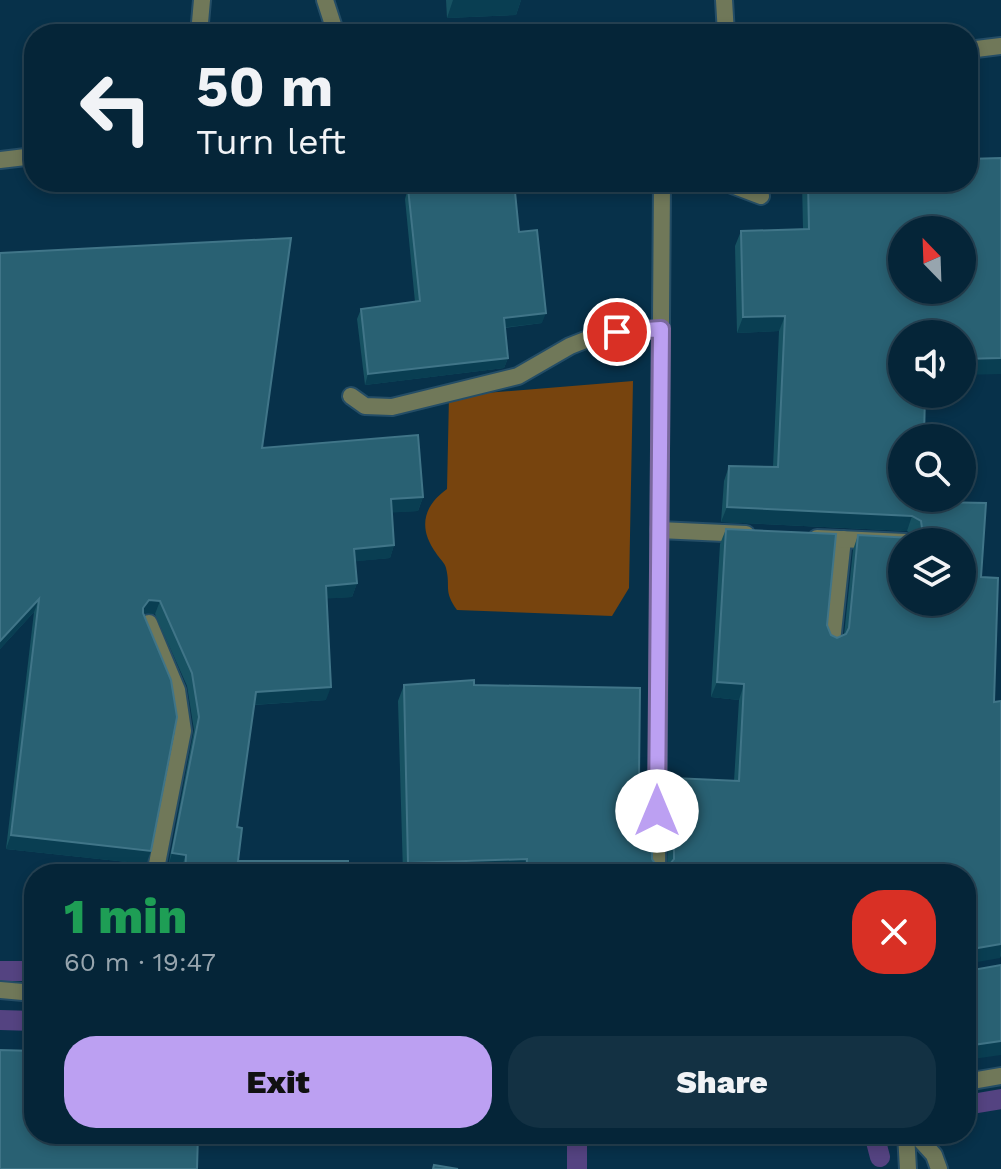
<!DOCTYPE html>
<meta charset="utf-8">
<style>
:root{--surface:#052538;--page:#133143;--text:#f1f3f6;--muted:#97a5ae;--line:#264253;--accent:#bca0f2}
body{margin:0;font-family:"Work Sans",sans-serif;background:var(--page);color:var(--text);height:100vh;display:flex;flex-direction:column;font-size:30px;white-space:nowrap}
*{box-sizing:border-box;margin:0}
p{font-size:26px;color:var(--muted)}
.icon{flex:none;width:44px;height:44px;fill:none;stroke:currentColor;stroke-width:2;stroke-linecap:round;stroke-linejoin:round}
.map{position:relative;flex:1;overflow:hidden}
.side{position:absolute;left:24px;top:864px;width:952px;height:280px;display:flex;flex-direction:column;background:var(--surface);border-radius:32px;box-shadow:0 4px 12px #0003,0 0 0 2px var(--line)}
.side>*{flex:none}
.top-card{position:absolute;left:24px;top:24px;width:954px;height:168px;border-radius:32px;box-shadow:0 4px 12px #0003,0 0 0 2px var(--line);background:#052538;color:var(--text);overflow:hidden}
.needle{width:52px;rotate:337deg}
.fabs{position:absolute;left:888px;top:216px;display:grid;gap:16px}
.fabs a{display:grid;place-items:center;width:88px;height:88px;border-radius:50%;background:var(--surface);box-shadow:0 4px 12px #0003,0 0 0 2px var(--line);font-size:40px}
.pin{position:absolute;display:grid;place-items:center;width:68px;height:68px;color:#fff;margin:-34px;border:4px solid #fff;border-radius:50%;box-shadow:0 2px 8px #0007}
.me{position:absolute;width:88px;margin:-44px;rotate:0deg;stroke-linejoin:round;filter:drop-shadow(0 0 6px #0008)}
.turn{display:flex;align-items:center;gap:28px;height:168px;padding:0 40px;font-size:36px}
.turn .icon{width:104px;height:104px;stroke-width:2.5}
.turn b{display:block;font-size:56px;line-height:68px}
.round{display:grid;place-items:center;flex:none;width:84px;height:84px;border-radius:32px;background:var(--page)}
.overview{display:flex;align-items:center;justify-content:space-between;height:136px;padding:0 40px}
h1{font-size:48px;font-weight:800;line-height:60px;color:#1e9e55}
.button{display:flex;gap:16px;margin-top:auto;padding:16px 40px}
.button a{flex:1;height:92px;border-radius:32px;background:var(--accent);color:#111;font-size:32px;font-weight:800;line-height:92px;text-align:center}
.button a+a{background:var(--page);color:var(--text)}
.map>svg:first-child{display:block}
.garden{fill:#77440e}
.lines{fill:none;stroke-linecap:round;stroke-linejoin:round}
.stream{stroke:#544381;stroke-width:20}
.lane-casing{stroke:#244d66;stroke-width:20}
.street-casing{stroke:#244d66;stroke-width:20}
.lane{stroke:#707859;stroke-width:16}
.street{stroke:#707859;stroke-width:16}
.wall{fill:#175262}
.shaded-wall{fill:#093e52}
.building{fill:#296173;stroke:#407588;stroke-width:2;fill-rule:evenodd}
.route-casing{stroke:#7a689d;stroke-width:20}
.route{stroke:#bca0f2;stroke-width:14}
</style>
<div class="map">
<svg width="1001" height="1169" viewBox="0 0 1001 1169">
<rect width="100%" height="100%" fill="#07314a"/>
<path class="garden" d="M633,381l-4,207 -17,28 -155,-6c-14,-20 -6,-22 -11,-42 -1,-5 -7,-10 -10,-15 -18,-25 -13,-47 11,-64l2,-93z"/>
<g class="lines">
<g class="stream">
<path d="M0,971h34"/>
<path d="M0,1020l34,1"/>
<path d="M966,1105l35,-6"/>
<path d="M874,1134l6,23"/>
<path d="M577,1169v-35"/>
</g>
<defs>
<g id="lane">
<path d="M325,0l11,34"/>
<path d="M199,34l3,-34"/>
<path d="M724,182l37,14"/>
<path d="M351,396l14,10 27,1 126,-31 52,-30 23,-9 24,-5 44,-3"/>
<path d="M149,623l28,67 6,41 -28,143"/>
<path d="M832,642l11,-103"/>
<path d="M915,1134l19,21 5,14"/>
</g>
<g id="street">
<path d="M724,0l2,34"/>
<path d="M968,50l33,-4"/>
<path d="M0,160l34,-4"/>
<path d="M659,530l87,4"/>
<path d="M817,538l89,4"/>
<path d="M657,874l5,-692"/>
<path d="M0,990l34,3"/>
<path d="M966,1082l35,-6"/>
<path d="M906,1134l2,35"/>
</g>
</defs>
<use href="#lane" class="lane-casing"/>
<use href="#street" class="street-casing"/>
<use href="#lane" class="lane"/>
<use href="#street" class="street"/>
</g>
<g class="wall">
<path d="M446,0h75l-5,15 -69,3z"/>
<path d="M802,182h166l-66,152v104l34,64 45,75 13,125 7,-1v257l-35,-84h-563l-5,-173 6,-16h70l165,92 13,82 6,9h9l2,-75 5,-15 60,3 5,-81 -28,-3 9,-153 6,-15 101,96 4,10 6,3 7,-3 9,-85 5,-15 54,3 3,-1 -8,-6 -186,-9 3,-41 5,-15 44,1 6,-136 -42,2 -2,-87 6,-15 62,-2z"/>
<path d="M408,188l111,44 23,91 -37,5 3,30 -4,10 -139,17 -8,-66 4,-10 54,-7 -10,-103z"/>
<path d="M0,253l262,195 161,49 -5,14 -26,1 2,33 -4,13 -35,3 2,22 -5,14 -25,1 -1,102 -72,5 -17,122 1,34 110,13h-167v-6l-13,-1 26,-137 -7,-44 -32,-72 -11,-1 7,238 -5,13 -140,-15 28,-237 -34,37z"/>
</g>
<g class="shaded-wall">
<path d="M453,0h68l-5,15 -69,3z"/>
<path d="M546,313l-4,10 -42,5 4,-10z"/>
<path d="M785,316l-6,15 -42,2 6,-16z"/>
<path d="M508,358l-4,10 -139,17 3,-11z"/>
<path d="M1001,358v16l-39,1v-16z"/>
<path d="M423,497l-5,14 -32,2 5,-14z"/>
<path d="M727,507l185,9 -5,15 -186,-9z"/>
<path d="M394,545l-4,13 -40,4 4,-13z"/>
<path d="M357,583l-5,14 -31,2 5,-13z"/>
<path d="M39,599l-5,13 -34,37v-8z"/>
<path d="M149,600l11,1 -5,13 -11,-1 -1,-5z"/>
<path d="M717,682l27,2 -5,16 -28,-3z"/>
<path d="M331,687l-5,13 -75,5 5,-13z"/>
<path d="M11,835l140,16 -5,13 -140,-15z"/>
<path d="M172,853l14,2 -5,13 -13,-1z"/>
<path d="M527,859l-5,15h-117l3,-11z"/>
<path d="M1001,944l-1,14 -34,6v-14z"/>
<path d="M1001,1041v14l-35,5v-14z"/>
</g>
<g class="building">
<path d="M1001,158v200l-39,1v-25h-60v60h23l-1,44h-22v60h34v4l50,1 -5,74 17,1 -4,124 7,-1v243l-35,6v-76h-440l1,-15 -119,4 -4,-178 70,-5v5l166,3 -1,89h13v82l6,9h9l7,-9v-81l65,3 5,-97 -27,-2 9,-153 110,5 -9,91 4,10 6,3 9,-4 3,-6 9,-93 54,3 5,-2 5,-8 -1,-7 -9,-5 -185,-9 2,-41 49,1 7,-151 -42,1 -2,-86 68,-2 -1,-47h160v-23zM902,230h60v60h-60zM902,542h60v60h-60z"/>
<path d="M465,182h49l5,50 18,-2 9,83 -42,5 4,40 -140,16 -7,-65 59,-8 -12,-113z"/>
<path d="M291,238l-29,210 156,-13 5,62 -32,2 3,46 -40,4 3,34 -31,3 5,101 -75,5 -19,135 5,1 -4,33h110v13h-163l1,-19 -14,-2 27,-136 -7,-44 -32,-72 -11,-1 -6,8v5l28,67 6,37 -26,134 -140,-16 28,-236 -39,42v-388z"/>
<path d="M1001,965v76l-35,5v-80l7,4z"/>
<path d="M0,1050l34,1v83h164l-1,35h-197z"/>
<path d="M434,1165l24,4h-25z"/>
</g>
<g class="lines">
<defs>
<path id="route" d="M617,332l44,-3 -4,482"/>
</defs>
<use href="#route" class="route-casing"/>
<use href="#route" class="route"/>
</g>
</svg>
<div class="fabs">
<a><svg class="needle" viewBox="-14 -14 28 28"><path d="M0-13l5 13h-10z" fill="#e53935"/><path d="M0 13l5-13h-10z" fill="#97a5ae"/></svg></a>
<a><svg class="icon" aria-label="sound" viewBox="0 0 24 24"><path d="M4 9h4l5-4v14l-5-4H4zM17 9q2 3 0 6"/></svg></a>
<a><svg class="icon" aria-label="search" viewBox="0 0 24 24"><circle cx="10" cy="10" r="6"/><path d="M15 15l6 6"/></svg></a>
<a><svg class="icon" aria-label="layers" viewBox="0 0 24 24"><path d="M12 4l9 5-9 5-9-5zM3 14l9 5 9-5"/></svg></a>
</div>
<div class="pin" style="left:617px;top:332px;background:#d93025"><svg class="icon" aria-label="arrive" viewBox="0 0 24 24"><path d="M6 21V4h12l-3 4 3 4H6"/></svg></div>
<svg class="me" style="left:657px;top:811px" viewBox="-20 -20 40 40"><circle r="19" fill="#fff"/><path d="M0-13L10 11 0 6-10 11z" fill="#bca0f2"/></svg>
<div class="top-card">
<div class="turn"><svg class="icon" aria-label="left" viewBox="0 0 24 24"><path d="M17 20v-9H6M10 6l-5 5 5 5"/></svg><div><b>50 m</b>Turn left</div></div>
</div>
<section class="side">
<div class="overview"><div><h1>1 min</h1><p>60 m · 19:47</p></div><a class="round" style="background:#d93025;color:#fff"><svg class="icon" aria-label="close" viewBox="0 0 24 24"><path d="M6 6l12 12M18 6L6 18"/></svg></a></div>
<div class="button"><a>Exit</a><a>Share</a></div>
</section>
</div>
